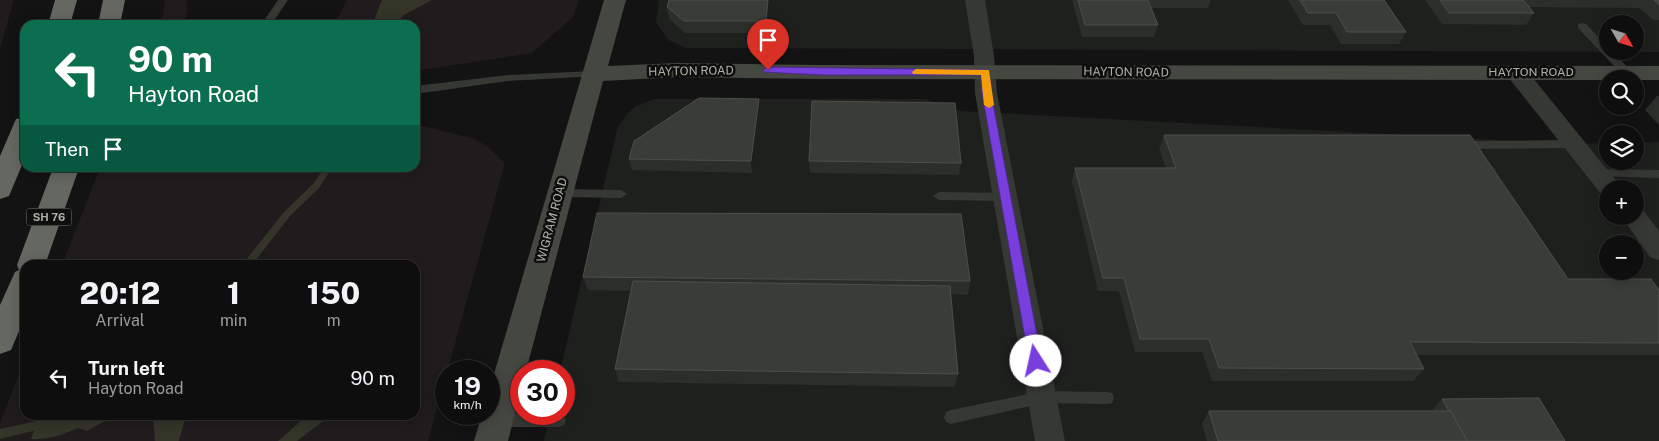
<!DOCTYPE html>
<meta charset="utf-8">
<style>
:root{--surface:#0e0e0e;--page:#1c1c1c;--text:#f1f3f6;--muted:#9b9c9e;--line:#2e2e2e}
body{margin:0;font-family:"Public Sans",sans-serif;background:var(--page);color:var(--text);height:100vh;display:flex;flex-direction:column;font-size:19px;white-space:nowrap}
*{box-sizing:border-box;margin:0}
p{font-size:16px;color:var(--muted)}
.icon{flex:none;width:28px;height:28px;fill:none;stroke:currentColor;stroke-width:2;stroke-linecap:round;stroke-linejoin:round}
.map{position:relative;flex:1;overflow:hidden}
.drawer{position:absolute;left:20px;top:260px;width:400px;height:160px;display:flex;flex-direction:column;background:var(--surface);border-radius:15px;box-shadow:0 2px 12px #0003,0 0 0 1px var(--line)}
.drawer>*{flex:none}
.guide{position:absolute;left:20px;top:20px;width:400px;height:152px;border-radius:15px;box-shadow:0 2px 12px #0003,0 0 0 1px var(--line);background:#0b6e4f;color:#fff;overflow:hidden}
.needle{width:32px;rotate:129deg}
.controls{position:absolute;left:1599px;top:15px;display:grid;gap:10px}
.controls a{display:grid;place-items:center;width:45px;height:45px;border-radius:50%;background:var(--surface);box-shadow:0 2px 12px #0003,0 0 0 1px var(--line);font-size:25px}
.speed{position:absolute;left:435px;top:360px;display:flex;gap:10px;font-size:25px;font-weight:700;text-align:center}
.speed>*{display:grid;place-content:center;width:65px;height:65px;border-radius:50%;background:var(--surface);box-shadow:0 2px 12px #0003,0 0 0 1px var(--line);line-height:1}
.speed small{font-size:12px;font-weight:400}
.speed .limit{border:8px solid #d22;background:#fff;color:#111}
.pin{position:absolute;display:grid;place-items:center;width:42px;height:42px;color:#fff;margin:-51px -21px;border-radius:50% 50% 50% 0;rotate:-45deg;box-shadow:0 0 5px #0007}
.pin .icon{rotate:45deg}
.me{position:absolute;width:55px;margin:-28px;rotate:350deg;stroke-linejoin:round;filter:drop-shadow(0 0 4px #0008)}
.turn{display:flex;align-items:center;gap:18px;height:105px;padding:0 25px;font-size:22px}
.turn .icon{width:65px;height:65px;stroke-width:2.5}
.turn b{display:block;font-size:35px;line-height:42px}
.then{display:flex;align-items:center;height:48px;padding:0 25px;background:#0003;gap:10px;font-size:19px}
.eta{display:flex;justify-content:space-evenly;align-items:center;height:85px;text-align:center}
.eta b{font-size:30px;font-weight:800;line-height:35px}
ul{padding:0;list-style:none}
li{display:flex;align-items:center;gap:15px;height:65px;padding:0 25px}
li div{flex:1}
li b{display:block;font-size:19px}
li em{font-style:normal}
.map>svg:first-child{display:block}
.built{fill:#1e201e;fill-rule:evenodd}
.green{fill:#201b1c}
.water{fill:#343529}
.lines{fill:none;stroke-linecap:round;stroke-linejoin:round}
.stream{fill:#343529;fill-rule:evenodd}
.lane{fill:#353833;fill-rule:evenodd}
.street{fill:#353833;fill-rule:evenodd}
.secondary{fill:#454741;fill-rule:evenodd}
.highway{fill:#646860;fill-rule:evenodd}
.wall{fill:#2c2e2b}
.shaded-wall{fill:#1c1d1c}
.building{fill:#3a3c38;stroke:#4c4f49}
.route{fill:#783fde;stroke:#4e2990}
.slow{fill:#f59e0b}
.labels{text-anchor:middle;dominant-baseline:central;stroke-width:5;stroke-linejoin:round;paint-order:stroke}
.shield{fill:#0d0e0d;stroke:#7d8177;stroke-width:1}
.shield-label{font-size:11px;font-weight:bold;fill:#adb2a5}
.street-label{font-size:12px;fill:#adb2a5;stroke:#0d0e0d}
</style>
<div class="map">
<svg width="1659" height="441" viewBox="0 0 1659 441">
<rect width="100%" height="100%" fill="#121312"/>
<g class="built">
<path d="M659,0h1000v52l-973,-4 -18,-8 -12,-18zM1608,24h27v27h-27z"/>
<path d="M655,99h270l36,12 612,33 34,-1 1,18h27v-18l24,-1v299h-1115l6,-27h14v-43h-4l58,-245 9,-12 9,-8zM1608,189h27v27h-27zM1608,244h27v27h-27z"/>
</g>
<g class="green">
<path d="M0,0h14l-14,48z"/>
<path d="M165,0h22l-1,25h-25z"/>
<path d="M347,0h232l-6,17 -41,36 -117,18v-46h-81z"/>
<path d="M415,124l60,15 13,8 17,16 -77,278h-428v-18l25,-64v56h390v-150h-353l38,-97h315z"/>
</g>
<g class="water">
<path d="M382,0h50l-28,15 -9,10h-23z"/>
<path d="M39,415h76l-28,16 -9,-3c-13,6 -34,13 -47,11z"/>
<path d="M153,415h33l-7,26h-24z"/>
<path d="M308,415h23l-34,26h-19z"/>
</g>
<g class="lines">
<g class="stream">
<path d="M324,168h8l-13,20 -29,28 -38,49h-10l42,-53 29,-28z"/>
<path d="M46,419l4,2 1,3 -1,3 -50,12v-10z"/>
</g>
<g class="lane">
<path d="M278,0h10l-17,25h-10z"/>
<path d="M1582,23l4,1 22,23v4h4l18,19 1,2 -1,2h-8l-44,-46v-4z"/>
<path d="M593,71l4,1 1,2 -1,2 -89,5 -93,13v-8l93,-11z"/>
<path d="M1573,140l6,4 -6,4 -101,1 -6,-4 6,-4z"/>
<path d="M1599,169l60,1v8l-64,-2 -2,-3 2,-3z"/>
<path d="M559,189l62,1 6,4 -6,4 -62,-1 -6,-4z"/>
<path d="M939,192l66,1 6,4 -6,4 -66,-1 -6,-4z"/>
<path d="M1043,391l64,1 5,1 2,5 -2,5 -5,1 -64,-1 -92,21 -5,-2 -2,-5 2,-5 5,-2z"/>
<path d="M497,413l63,1 4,1 2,5 -2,5 -5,2h-62l-5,-2 -2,-5 2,-5z"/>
</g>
<g class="street">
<path d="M965,0h20l9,56 3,37 68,348h-30l-60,-348 -1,-37z"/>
<path d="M1516,65l8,2 99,122h-15v8l-6,-2 -94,-118 -3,-5 3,-5z"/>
<path d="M1635,207l7,2 17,22v29l-9,-3 -29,-41h14z"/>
</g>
<path class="secondary" d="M604,0h22l-18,66 70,-3 144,2 837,1v14h-24v-1h-27v1l-786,-1 -144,-2 -75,4 -77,290h-5v18l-13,52h-34l8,-27h7v-23z"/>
<g class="highway">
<path d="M55,0h22l-7,25h-22z"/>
<path d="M103,0h22l-5,25h-22z"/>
<path d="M25,117v41l-16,38 -9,3v-43l16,-37z"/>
<path d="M53,168h26l-34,97h-20v52l-14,33 -11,4v-49l15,-33 4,-2 -2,-5z"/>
</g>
</g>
<g class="wall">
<path d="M669,0h100l-2,33h-82l-16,-14 -2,-12z"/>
<path d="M1072,0h139l-3,8h-57l7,17 -4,12h-72z"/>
<path d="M1288,0h96l22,32 -7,12h-58l-11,-19h-27z"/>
<path d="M1425,0h234v20h-6l-13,-12 -111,-1 5,6 -8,12 -84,-1z"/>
<path d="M1657,96h2v29l-14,-15z"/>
<path d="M759,99l1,12 -8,62 -120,-3 -3,-11z"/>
<path d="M1164,135l404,144 91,11v65h-242l7,14 -11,12h-201l-10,-29h-67l-16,-61h-21l-26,-110 3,-13h91l-7,-19z"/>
<path d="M809,161l152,2 -2,12 -149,-2z"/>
<path d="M583,277l387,4 -2,14 -17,-1 7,80 -3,13 -336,-5 -4,-13 17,-78 -44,-1z"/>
<path d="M1442,399l123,42h-358l-5,-17 7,-13h224l-1,-1z"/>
</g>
<g class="shaded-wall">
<path d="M768,0h1l-2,33 -1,-12z"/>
<path d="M759,99l1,12 -8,62 -1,-12z"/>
</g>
<g class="building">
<path d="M669,0h99l-2,21h-82l-17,-14z"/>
<path d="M1078,0h70l10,25h-73z"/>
<path d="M1300,0h84l22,32h-59l-11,-19h-28z"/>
<path d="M1440,0h83l11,13h-85z"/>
<path d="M1654,0h5v5z"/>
<path d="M699,98l60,1 -8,62 -122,-2 5,-18z"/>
<path d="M812,101l143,2 6,60 -152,-2z"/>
<path d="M1164,135h306l98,144h83l8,11v53l-249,-1 14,27 -205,-1 -10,-29h-69l-16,-61h-21l-28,-110h101z"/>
<path d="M597,213l364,1 9,67 -387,-4z"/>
<path d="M633,281l317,5 8,88 -343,-5z"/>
<path d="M1539,398l26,43h-98l-16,-30h-2l-7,-12z"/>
<path d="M1209,411h242l16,30h-249z"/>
</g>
<path class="route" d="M768,67l221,3 2,23 51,268 -2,4 -4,1 -5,-1 -2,-4 -47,-268 -1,-18h-159l-58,-3 -1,-2z"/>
<path class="slow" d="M916,69l73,1 5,35 -5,3 -5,-3 -3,-30 -68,-1 -1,-2z"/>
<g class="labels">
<rect class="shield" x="26.5" y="208.5" width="45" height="17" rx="4"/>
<g class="shield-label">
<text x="49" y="217">SH 76</text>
</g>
<g class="street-label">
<text transform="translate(691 71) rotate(-1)">HAYTON ROAD</text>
<text transform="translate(1126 72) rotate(1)">HAYTON ROAD</text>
<text x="1531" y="72">HAYTON ROAD</text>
<text transform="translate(552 220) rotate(-75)">WIGRAM ROAD</text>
</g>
</g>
</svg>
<div class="controls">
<a><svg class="needle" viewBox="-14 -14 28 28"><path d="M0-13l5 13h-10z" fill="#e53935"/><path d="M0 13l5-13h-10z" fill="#9b9c9e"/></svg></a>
<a><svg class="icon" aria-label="search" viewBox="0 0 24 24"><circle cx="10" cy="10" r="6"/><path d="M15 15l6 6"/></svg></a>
<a><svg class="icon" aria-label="layers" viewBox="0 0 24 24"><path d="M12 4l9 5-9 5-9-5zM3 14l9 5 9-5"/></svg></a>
<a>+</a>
<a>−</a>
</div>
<div class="speed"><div>19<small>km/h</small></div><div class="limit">30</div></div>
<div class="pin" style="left:768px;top:70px;background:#d93025"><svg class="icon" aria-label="arrive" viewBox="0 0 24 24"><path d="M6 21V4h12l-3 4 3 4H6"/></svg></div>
<svg class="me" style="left:1036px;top:361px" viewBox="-20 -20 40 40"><circle r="19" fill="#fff"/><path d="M0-13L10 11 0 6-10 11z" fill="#783fde"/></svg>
<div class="guide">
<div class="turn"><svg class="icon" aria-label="left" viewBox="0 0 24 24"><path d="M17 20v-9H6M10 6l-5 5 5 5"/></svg><div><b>90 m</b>Hayton Road</div></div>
<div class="then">Then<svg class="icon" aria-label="arrive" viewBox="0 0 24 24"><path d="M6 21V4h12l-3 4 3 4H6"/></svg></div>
</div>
<section class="drawer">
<div class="eta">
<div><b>20:12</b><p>Arrival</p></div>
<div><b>1</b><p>min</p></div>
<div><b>150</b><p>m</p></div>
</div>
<ul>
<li><svg class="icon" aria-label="left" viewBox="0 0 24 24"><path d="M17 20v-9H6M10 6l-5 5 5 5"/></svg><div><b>Turn left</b><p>Hayton Road</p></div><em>90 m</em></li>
</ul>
</section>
</div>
